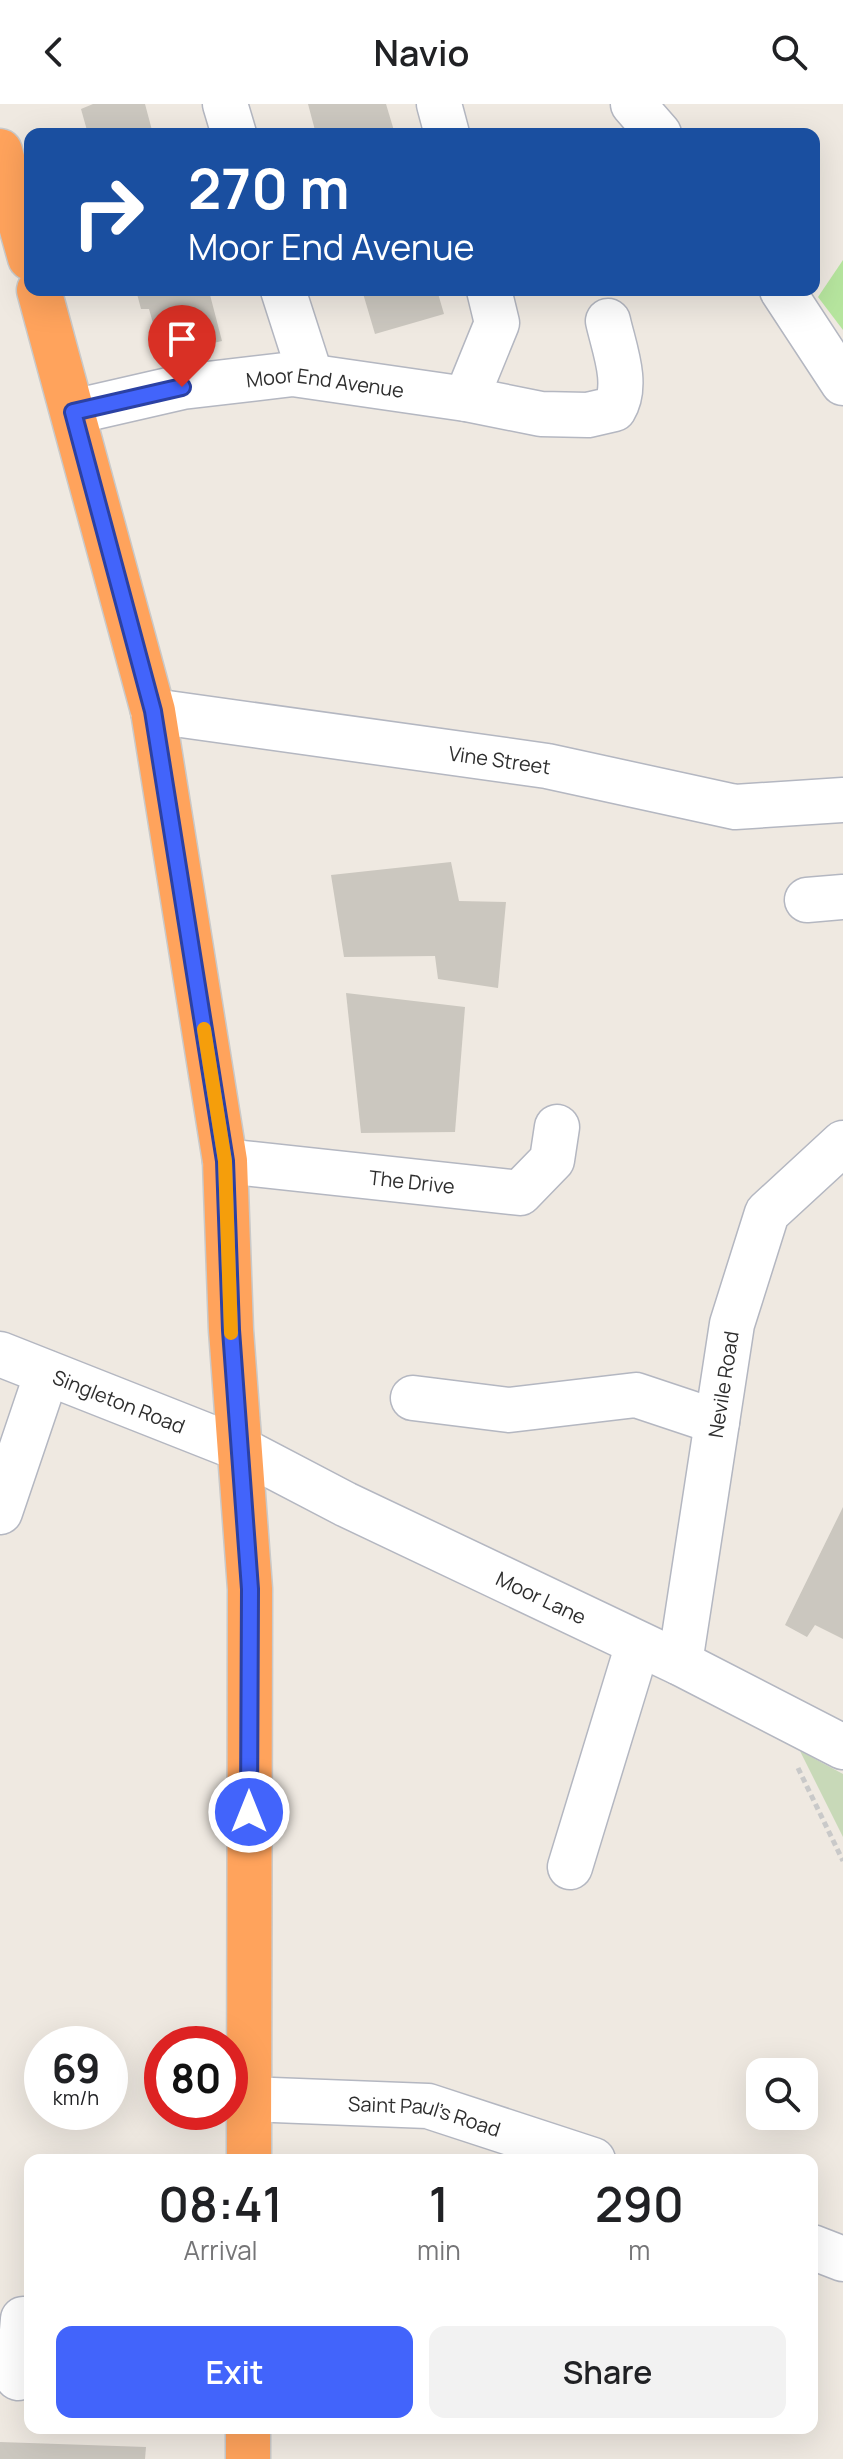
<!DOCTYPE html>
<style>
:root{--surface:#fff;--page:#f2f2f2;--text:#202124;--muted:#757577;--accent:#4264fb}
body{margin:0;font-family:Manrope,sans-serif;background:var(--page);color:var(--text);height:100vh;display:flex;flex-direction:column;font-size:30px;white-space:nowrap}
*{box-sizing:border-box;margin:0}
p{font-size:26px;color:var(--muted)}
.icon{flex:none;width:44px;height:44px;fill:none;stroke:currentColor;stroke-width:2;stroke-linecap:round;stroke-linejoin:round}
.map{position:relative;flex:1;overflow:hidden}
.details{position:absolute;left:24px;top:2050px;width:794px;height:280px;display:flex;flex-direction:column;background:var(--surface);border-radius:16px;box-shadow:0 8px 32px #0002}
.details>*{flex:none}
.banner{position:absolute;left:24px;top:24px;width:796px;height:168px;border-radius:16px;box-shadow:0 8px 32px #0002;background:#1a4fa0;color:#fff;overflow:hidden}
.buttons{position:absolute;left:746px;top:1954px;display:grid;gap:16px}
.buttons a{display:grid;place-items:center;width:72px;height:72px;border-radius:16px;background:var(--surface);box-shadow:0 8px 32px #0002;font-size:40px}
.speed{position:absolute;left:24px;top:1922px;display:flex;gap:16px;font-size:40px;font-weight:700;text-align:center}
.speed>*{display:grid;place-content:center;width:104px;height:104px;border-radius:50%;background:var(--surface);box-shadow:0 8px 32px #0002;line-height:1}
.speed small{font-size:20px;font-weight:400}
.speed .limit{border:12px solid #d22;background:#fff;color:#111}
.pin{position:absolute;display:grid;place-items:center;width:68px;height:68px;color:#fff;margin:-82px -34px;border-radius:50% 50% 50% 0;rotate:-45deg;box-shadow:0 0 8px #0007}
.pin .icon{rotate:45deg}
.me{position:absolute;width:88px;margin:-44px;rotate:0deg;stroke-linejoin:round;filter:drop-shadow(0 0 6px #0008)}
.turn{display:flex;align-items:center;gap:28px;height:168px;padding:0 32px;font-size:36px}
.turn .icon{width:104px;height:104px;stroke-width:2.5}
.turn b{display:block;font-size:56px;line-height:68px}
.eta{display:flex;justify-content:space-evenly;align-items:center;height:136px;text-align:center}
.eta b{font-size:48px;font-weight:600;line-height:56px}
.button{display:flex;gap:16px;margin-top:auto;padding:16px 32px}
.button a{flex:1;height:92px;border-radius:16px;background:var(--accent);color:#fff;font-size:32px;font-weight:600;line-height:92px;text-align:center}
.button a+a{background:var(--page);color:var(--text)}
header{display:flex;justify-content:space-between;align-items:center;height:104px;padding:0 32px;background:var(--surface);font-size:36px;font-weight:600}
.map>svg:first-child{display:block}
.green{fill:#b6e59e}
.cemetery{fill:#c8d9b8}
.building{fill:#cbc7bf}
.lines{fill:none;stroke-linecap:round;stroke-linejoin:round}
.minor-casing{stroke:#b4b7c1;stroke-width:47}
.highway-casing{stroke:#c9c9c9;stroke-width:47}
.path{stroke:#c9c9c9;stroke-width:5;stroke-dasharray:6 4;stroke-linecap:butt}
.minor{stroke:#fff;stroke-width:44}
.highway{stroke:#ffa35c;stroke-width:44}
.route-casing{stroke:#2b41a3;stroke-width:20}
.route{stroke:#4264fb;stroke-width:14}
.slow{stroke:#f59e0b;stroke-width:14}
.labels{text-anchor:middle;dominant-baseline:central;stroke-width:8;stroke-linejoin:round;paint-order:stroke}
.street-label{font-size:20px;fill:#2e2e2e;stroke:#fff}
</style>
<header><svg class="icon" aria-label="back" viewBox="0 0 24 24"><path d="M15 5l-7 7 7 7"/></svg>Navio<svg class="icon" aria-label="search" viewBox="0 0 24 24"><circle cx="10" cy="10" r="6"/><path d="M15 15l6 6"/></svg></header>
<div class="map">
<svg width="843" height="2355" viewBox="0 0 843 2355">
<rect width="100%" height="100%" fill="#efe9e1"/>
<path class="green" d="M843,156v70l-25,-33z"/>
<path class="cemetery" d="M800,1647l43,23v63z"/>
<g class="building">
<path d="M93,0h52l8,30h-65l-7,-25z"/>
<path d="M308,0h78l9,30h-79z"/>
<path d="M136,186h55l2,5 16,-4 13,50 -13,3 3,9 -27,8 -1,-7 -21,5 -14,-50h-8z"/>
<path d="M362,186h75l7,24 -69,20z"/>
<path d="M451,758l8,39 47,1 -8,86 -60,-9 -3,-23 -91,1 -13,-82z"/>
<path d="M346,889l119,14 -10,125 -94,1z"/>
<path d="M843,1403v132l-28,-14 -8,12 -22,-12z"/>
<path d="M0,2338l146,5 -1,12h-145z"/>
</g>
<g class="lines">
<defs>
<g id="minor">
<path d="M225,0l9,30"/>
<path d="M439,0l8,30"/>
<path d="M633,0l26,30"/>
<path d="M283,186l27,84"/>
<path d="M782,186l61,93"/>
<path d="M466,295l31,-76 -8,-33"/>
<path id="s1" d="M73,308l109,-25 111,-13 173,25 75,15 47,1 26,-6c15,-24 0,-61 -6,-88"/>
<path id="s2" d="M153,607l394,55 188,41 108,-7"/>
<path d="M807,796l36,-3"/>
<path id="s3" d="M225,1057l295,32 32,-33 5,-33"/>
<path id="s4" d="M0,1250l238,94 107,56 335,159 163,84"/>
<path d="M413,1294l96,12 127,-15 81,27"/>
<path d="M0,1408l47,-139"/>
<path id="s5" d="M680,1559l52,-339 35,-111 76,-70"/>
<path d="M570,1763l68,-223"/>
<path id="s6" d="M248,1995l180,7 165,54"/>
<path d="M812,2143l31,12"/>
<path d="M18,2274l5,-59h7"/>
</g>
<g id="highway">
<path d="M0,47l30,107"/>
<path d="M39,186l114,421 72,450 6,169 19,259 -1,571"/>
<path d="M248,2355v-31"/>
</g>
</defs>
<use href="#minor" class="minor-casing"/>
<use href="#highway" class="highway-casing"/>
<path class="path" d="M798,1664l45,93"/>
<use href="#minor" class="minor"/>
<use href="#highway" class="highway"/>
</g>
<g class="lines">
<defs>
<path id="route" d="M182,283l-109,25 80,299 72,450 6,169 19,259 -1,223"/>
</defs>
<use href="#route" class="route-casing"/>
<use href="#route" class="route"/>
<path class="slow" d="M204,925l21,132 6,172"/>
</g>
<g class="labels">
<g class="street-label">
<text stroke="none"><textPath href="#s1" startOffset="256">Moor End Avenue</textPath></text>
<text stroke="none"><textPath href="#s2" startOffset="350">Vine Street</textPath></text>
<text stroke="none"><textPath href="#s3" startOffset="188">The Drive</textPath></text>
<text stroke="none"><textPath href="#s5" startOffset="282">Nevile Road</textPath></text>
<text stroke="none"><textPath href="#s4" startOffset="128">Singleton Road</textPath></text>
<text stroke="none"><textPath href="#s4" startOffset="594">Moor Lane</textPath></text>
<text stroke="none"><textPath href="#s6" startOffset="178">Saint Paul's Road</textPath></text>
</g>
</g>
</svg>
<div class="buttons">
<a><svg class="icon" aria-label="search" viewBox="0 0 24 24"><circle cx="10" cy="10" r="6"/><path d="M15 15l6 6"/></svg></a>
</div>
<div class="speed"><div>69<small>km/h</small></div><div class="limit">80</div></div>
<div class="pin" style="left:182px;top:283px;background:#d93025"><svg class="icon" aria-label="arrive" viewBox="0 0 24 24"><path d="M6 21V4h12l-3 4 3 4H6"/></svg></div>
<svg class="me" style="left:249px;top:1708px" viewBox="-20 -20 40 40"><circle r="17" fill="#4264fb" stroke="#fff" stroke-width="3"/><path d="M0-11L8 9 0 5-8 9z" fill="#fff"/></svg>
<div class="banner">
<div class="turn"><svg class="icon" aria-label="right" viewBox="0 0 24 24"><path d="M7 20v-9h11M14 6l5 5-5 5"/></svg><div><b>270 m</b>Moor End Avenue</div></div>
</div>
<section class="details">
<div class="eta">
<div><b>08:41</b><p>Arrival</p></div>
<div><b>1</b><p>min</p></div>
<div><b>290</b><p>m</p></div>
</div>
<div class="button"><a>Exit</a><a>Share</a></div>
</section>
</div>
